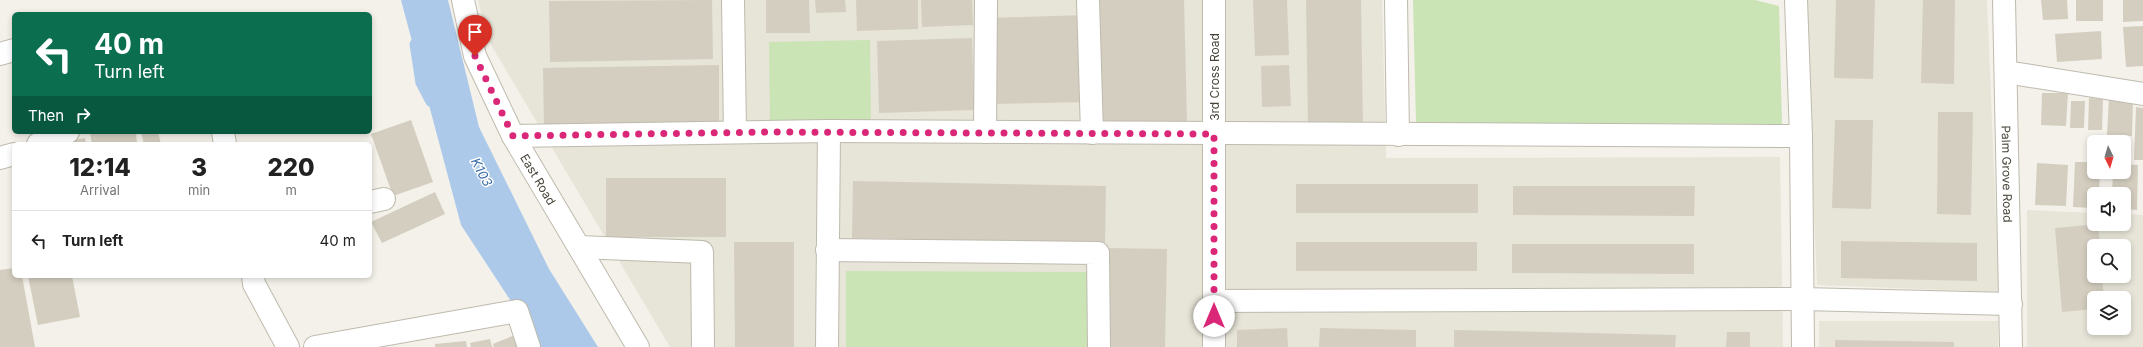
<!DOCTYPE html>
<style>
:root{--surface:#fff;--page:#f6f6f6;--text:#222;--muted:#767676;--line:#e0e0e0}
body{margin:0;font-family:Inter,sans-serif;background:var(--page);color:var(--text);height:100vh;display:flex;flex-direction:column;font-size:15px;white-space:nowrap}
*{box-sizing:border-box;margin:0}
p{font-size:13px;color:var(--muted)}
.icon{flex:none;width:22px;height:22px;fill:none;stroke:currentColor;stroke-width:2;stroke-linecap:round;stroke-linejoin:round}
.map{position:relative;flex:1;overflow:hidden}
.panel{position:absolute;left:12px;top:142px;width:360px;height:136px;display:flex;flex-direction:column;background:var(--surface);border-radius:6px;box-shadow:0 2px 6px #0003}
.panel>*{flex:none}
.top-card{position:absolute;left:12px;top:12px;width:360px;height:122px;border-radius:6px;box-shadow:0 2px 6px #0003;background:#0b6e4f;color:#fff;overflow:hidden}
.needle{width:26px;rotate:175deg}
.controls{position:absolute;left:2087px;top:135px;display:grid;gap:8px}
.controls a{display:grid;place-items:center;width:44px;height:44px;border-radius:6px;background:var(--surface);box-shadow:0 2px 6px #0003;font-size:20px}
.pin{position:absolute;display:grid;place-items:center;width:34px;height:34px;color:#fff;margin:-41px -17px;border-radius:50% 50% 50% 0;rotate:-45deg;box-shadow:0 0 4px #0007}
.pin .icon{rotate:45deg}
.me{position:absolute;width:44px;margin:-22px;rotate:0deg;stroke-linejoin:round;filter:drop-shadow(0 0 3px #0008)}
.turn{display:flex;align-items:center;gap:14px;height:84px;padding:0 16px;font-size:18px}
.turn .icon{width:52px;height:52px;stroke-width:2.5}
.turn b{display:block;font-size:28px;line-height:34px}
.then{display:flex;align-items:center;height:38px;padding:0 16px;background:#0003;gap:8px;font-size:15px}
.eta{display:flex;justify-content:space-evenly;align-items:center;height:68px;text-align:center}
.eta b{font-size:24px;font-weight:800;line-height:28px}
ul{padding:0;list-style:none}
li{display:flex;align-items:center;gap:12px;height:60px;padding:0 16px;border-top:1px solid var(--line)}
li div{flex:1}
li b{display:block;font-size:15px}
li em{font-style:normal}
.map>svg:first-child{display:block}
.residential{fill:#e7e4d8;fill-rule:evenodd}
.green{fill:#cae4b6}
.water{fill:#acc9ea}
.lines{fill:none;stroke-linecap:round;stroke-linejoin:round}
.stream{stroke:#acc9ea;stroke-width:9}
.building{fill:#d4cec0}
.minor-casing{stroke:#bebaad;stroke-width:24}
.tertiary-casing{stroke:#bebaad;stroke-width:24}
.minor{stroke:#fff;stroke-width:22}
.tertiary{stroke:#fff;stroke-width:22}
.route{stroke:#db2777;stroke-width:7;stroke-dasharray:0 12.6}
.labels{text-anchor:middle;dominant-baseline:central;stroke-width:3;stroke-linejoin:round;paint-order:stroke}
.street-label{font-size:12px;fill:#464338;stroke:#fff}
.water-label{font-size:13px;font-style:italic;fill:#3b6da9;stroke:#fff}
</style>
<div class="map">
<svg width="2143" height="347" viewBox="0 0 2143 347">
<rect width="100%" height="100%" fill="#f3f1e9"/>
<g class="residential">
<path d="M478,0h904l4,158 394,-1 3,190h-1113l-183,-309z"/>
<path d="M1805,0h182l12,292 -182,-7z"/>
<path d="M2027,210l67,3v11h30v-10l19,1v132h-116zM2094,246h30v30h-30zM2094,298h30v30h-30z"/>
<rect x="1819" y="321" width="179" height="26"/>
</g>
<g class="green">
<path d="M1413,0h342l24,6 3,118 -366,-1z"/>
<path d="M870,40l1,83 -101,2 -1,-83z"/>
<path d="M846,271l243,1v75h-243z"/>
</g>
<path class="water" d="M401,0h47l31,127 70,142 49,78h-57l-80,-122z"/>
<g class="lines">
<path class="stream" d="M414,44l6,39 10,19"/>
</g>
<g class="building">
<path d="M712,0l1,59 -163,3 -1,-61z"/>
<path d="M766,0h43l1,33h-44z"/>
<path d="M815,0h30l1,12 -30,1z"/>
<path d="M856,0h62v29l-61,2z"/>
<path d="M921,0h51l1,25 -51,2z"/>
<path d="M1095,0h89l3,121 -88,2z"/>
<path d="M1253,0h34l2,55 -34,1z"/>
<path d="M1306,0h55l2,125 -55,1z"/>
<path d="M1836,0h39l-2,79 -39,-1z"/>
<path d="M1923,0h32l-1,84 -33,-1z"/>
<path d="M2041,0h26l1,19 -25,1z"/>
<rect x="2076" y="0" width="27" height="21"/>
<path d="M2123,0h20v21l-20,1z"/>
<path d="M1085,15l2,87 -97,2 -2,-86z"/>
<path d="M2143,26v40l-17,1 -3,-40z"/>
<path d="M2101,31l1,28 -45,3 -2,-28z"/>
<path d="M972,38l2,72 -95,3 -2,-72z"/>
<path d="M719,65v61l-175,2 -1,-60z"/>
<path d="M1289,65l2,41 -29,1 -1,-41z"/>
<path d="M2042,93h26l-2,33 -25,-1z"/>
<path d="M2089,98l14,1 -1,31h-14z"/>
<path d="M2109,98l24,1 -1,37 -25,-1z"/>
<path d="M2071,101h14l-1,27h-14z"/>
<path d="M2136,107l7,1v52h-9z"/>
<path d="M1938,112h35l-2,103 -34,-1z"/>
<path d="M411,120l22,62 -40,14 -22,-62z"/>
<path d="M1835,120h38l-2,89 -39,-1z"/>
<path d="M136,132l1,12h-45l-2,-11z"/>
<path d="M141,132h17l3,12h-17z"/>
<path d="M85,138l1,6h-29v-1z"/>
<path d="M2075,162h19v10h6l-1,22h-5v14l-21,-1z"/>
<path d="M2037,163l31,2 -2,41 -31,-1z"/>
<path d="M2124,164l14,1 -1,45 -13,-1v-15h-12l1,-22h11z"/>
<rect x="606" y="178" width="120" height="59"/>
<path d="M853,181l253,5 -1,57 -253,-5z"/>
<rect x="1296" y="184" width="182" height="29"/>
<path d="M1513,186h182l-1,30 -181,-1z"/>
<path d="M435,192l10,22 -63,29 -11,-21z"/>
<path d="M2098,224l2,22h-6v30h8l2,22h-10v11l-32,3 -7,-84z"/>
<path d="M1841,241l136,2v38l-136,-3z"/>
<path d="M734,242h60v105h-59z"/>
<rect x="1296" y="242" width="181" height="29"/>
<path d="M1512,244h182v30l-182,-1z"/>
<path d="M1106,248l61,1 -2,98h-61z"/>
<path d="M14,268v8h8l13,71h-35v-77z"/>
<path d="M28,276h44l8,41 -42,8z"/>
<path d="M1287,328l1,19h-51v-17z"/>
<path d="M1320,328l96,2v17h-97z"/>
<path d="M1454,330l222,5 -1,12h-221z"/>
<path d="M1727,332h23v15h-24z"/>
<path d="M515,335l4,12h-25l-1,-3z"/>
<path d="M490,339l2,8h-21l-1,-4z"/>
<path d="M1835,340l119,2v5h-119z"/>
<path d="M466,341l1,6h-32v-3z"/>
</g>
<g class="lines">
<defs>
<g id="minor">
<path d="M733,0l2,132"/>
<path d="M1088,0l4,133"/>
<path d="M1214,0v347"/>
<path d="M1396,0l2,135"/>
<path d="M1796,0l5,136 2,211"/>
<path d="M0,54l14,-4"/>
<path d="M2006,72l137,22"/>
<path d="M223,132l2,12"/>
<path d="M985,132l1,-132"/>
<path d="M513,136l316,-5 972,5"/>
<path d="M38,144l30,-12"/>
<path d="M0,158l14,-4"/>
<path d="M370,202l14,-3"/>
<path d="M579,247l123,5 1,95"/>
<path d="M827,250l271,3 1,94"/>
<path d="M253,276l1,8 34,63"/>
<path d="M1214,301l588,-2 209,5"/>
<path d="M315,347l202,-36 12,36"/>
<path d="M827,347l2,-216"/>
</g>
<g id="tertiary">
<path id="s1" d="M463,0l12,56 38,80 125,211"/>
<path id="s2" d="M2004,0l7,347"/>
</g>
</defs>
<use href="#minor" class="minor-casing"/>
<use href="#tertiary" class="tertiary-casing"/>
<use href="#minor" class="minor"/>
<use href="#tertiary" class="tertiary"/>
</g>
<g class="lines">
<path class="route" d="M475,56l38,80 254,-4 447,2v182"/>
</g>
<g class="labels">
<g class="street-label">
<text transform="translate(1214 77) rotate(-90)">3rd Cross Road</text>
<text stroke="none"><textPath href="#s2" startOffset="174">Palm Grove Road</textPath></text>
<text stroke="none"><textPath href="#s1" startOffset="196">East Road</textPath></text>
</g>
<g class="water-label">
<text transform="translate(482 172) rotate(62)">K103</text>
</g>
</g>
</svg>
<div class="controls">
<a><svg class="needle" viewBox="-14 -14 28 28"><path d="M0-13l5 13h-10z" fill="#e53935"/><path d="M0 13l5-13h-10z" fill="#767676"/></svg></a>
<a><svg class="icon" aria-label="sound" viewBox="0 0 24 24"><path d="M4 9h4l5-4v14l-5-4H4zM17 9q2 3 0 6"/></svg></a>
<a><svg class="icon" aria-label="search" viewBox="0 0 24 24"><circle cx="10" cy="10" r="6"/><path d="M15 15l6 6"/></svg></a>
<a><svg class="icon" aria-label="layers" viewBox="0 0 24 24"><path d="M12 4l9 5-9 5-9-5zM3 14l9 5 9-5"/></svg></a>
</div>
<div class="pin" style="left:475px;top:56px;background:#d93025"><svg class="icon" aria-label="arrive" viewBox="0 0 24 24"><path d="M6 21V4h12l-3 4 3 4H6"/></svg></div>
<svg class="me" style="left:1214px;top:316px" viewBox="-20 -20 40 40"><circle r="19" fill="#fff"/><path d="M0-13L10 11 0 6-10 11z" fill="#db2777"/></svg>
<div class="top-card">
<div class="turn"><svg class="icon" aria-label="left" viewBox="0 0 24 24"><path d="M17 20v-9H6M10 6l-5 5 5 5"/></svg><div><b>40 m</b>Turn left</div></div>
<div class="then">Then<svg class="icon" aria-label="right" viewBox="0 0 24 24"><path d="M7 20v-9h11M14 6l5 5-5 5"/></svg></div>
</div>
<section class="panel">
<div class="eta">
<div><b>12:14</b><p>Arrival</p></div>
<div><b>3</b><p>min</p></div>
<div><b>220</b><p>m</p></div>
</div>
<ul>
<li><svg class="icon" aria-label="left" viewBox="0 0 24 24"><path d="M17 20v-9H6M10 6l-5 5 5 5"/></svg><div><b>Turn left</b></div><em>40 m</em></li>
</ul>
</section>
</div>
